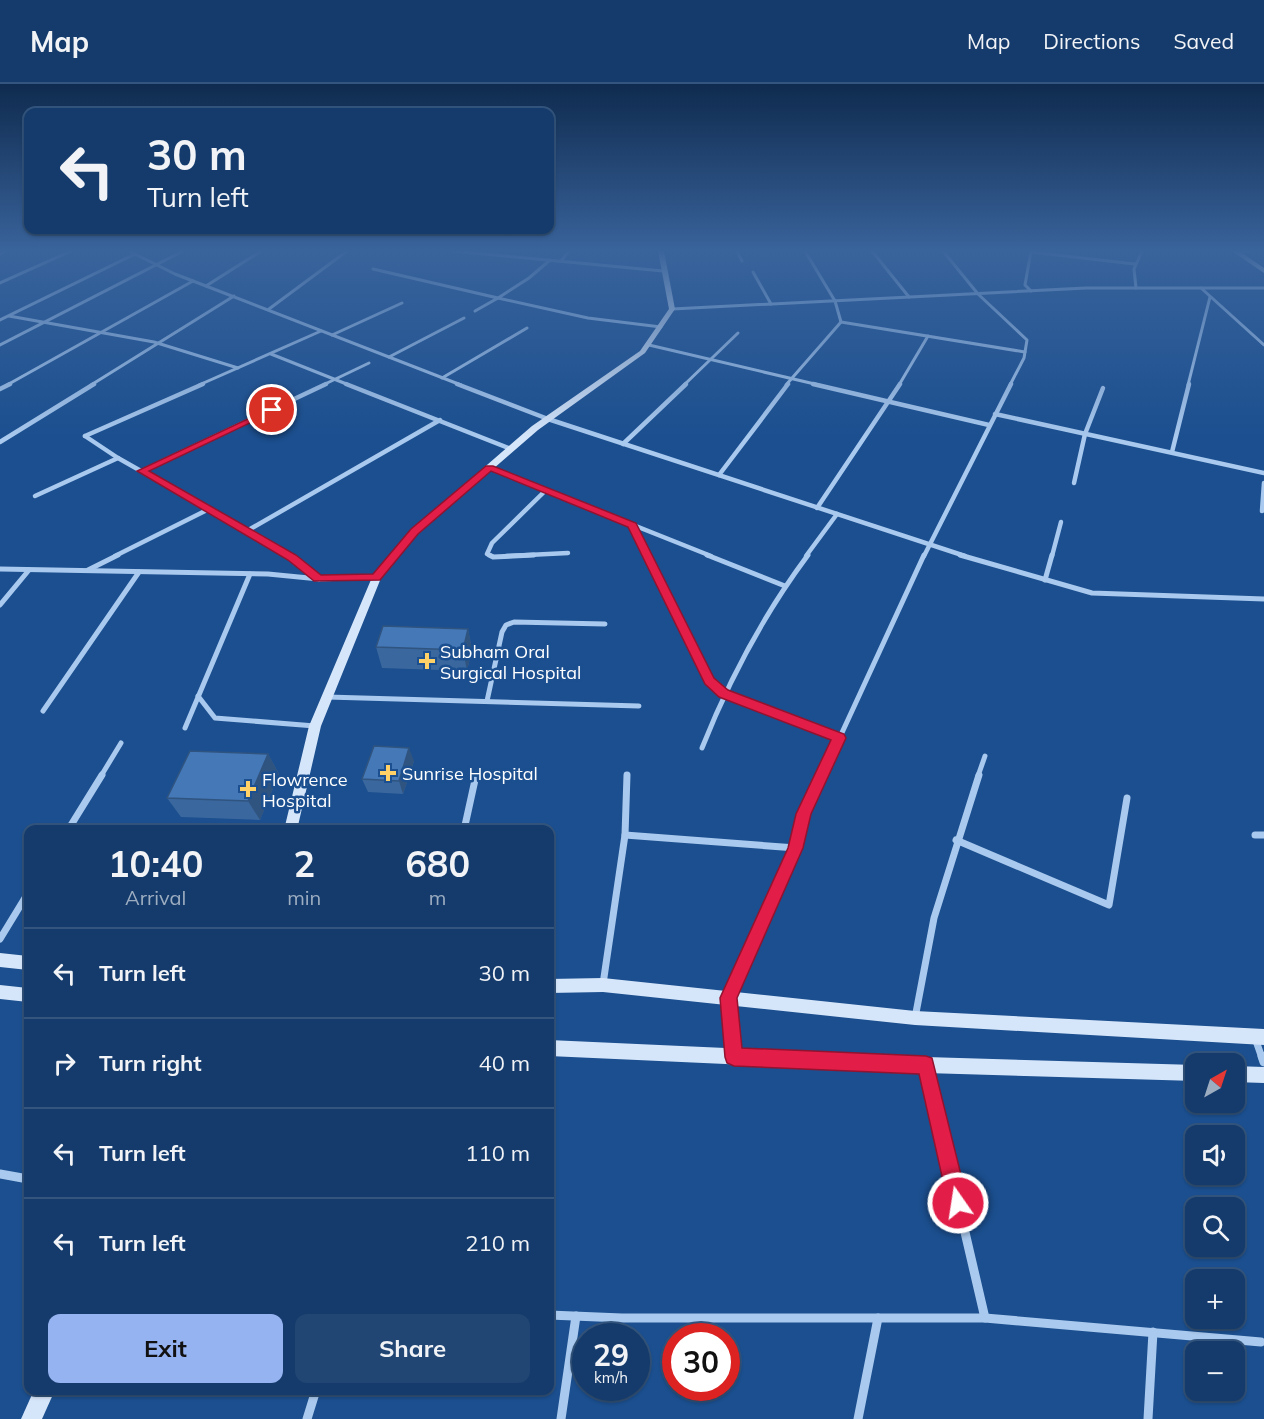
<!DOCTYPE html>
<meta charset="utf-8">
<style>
:root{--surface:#143b6b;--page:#214673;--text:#f1f3f6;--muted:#9dadc1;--line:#33557e;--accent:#95b2f1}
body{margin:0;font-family:Mulish,sans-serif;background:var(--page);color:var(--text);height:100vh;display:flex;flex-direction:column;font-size:22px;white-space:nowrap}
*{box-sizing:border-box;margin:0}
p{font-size:20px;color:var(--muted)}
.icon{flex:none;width:33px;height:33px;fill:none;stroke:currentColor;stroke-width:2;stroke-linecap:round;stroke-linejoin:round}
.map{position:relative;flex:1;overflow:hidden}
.sheet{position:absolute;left:24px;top:741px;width:530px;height:570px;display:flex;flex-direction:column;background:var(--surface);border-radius:12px;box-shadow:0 2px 4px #0004,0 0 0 2px var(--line)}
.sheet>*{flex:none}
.hud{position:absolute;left:24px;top:24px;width:530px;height:126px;border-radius:12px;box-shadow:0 2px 4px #0004,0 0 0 2px var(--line);background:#143b6b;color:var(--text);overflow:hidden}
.needle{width:39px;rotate:39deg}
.controls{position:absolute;left:1185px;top:969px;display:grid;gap:12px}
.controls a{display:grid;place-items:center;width:60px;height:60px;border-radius:12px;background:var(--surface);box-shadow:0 2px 4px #0004,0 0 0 2px var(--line);font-size:30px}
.speed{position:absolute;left:572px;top:1239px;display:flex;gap:12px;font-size:30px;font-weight:700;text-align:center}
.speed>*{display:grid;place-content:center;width:78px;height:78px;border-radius:50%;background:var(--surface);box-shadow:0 2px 4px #0004,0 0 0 2px var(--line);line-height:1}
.speed small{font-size:15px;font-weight:400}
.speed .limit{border:9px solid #d22;background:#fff;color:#111}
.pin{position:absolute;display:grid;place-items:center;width:51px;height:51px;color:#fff;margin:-26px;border:3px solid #fff;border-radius:50%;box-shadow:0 2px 6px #0007}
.me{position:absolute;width:66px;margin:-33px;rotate:347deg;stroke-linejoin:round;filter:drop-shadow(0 0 4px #0008)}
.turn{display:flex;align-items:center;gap:21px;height:126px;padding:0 24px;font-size:27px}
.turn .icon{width:78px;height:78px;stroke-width:2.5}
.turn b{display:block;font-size:42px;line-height:51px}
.eta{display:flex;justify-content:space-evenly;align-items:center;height:102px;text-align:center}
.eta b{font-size:36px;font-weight:700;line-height:42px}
.action{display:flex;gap:12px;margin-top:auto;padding:12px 24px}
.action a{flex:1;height:69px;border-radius:12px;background:var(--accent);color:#111;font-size:24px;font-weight:700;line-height:69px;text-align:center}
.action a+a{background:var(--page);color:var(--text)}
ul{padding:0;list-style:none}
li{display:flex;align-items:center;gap:18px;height:90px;padding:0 24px;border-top:2px solid var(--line)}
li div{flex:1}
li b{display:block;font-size:22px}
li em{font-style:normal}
header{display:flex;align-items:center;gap:36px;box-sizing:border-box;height:84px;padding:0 30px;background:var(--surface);border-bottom:2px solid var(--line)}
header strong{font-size:28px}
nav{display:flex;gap:33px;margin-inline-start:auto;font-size:21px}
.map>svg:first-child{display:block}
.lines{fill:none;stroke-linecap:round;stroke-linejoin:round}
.street-far4{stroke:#a9c9ee;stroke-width:3}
.street-far3{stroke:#a9c9ee;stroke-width:4.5}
.street-far2{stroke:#a9c9ee;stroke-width:5}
.street-far1{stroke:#a9c9ee;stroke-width:7}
.street{stroke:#a9c9ee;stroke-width:9}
.secondary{fill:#d6e6fa;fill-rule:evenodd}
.wall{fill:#3a679d}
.shaded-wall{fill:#305480}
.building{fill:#4478b7;stroke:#305480;stroke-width:1.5}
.route{fill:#e11d48;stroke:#92132f;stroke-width:1.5}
.poi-dot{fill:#ffd166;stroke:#1b4f8f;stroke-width:2}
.labels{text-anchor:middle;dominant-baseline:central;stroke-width:5;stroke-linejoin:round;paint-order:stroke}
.poi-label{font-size:18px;fill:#fff;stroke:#1b4f8f;text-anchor:start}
</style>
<header>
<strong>Map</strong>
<nav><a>Map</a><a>Directions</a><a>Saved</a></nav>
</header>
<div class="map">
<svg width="1264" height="1335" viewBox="0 0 1264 1335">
<rect width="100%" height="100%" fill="#1b4f8f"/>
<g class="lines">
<g class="street-far4">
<path d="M129,167l46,23 286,111"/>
<path d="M453,167l210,20"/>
<path d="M737,167l5,10"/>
<path d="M805,167l30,50 6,21 184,30"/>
<path d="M872,167l37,46"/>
<path d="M943,167l35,43 49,46 -3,18 -14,27"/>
<path d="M1031,167l-6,34 6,6"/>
<path d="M1235,167h14"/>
<path d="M1031,168l104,12"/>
<path d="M0,170l6,-3"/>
<path d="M550,176l-21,18 -31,20 90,20 73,9"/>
<path d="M561,177l8,-10"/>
<path d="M373,185l125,29 -23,13"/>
<path d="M753,188l18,32"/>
<path d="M0,199l71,-32"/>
<path d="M206,202l55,-35"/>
<path d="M1136,204l-2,-19 8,-18"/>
<path d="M1201,204l63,57"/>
<path d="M269,225l78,-58"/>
<path d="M672,225l414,-21h178"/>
<path d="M9,232l145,26 84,26"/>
<path d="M0,236l135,-66"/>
<path d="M332,251l70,-32"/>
<path d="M0,261l183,-94"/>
<path d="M649,261l170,40"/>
<path d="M271,270l78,31"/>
<path d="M389,273l75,-39"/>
<path d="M442,294l85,-50"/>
<path d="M7,301l186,-104"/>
<path d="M91,301l143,-89"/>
<path d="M199,301l122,-54"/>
<path d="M323,301l46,-22"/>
<path d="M684,301l54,-52"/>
<path d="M786,301l55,-63"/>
<path d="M899,301l29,-49"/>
<path d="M1188,301l22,-88"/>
</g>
<g class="street-far3">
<path d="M346,300l165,65"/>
<path d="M457,300l91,35 417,137"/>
<path d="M813,300l176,41"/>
<path d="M0,305l10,-5"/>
<path d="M995,330l269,59"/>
<path d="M85,352l33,22 173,98"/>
<path d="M85,352l118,-52"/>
<path d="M0,358l94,-58"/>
<path d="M623,360l63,-60"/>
<path d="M1172,368l17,-68"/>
<path d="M490,384l221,88"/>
<path d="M142,387l184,-87"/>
<path d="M719,391l69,-91"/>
<path d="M1074,399l11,-49 18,-46"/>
<path d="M35,412l83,-38"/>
<path d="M817,424l83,-124"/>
<path d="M1262,427l2,-28"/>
<path d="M633,442l15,30"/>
<path d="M245,448l195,-112"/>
<path d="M115,472l92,-46"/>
<path d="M492,472l-5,-2 5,-11 54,-53"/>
<path d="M506,472l62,-3"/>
<path d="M806,472l31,-42"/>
<path d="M924,472l87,-172"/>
<path d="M1052,472l9,-34"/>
</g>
<g class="street-far2">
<path d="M288,471l31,24"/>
<path d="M489,471l4,2 41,-2"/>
<path d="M647,471l63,126 14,12 115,45"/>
<path d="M707,471l78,31"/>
<path d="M960,471l132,38 172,6"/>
<path d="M0,485l268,5 51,5 57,-2"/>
<path d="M88,486l30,-15"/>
<path d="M1045,496l7,-25"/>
<path d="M0,521l29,-35"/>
<path d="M198,612l17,22 100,8"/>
<path d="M327,613l312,9"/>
<path d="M487,617l15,-69 4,-7 8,-3 91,2"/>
<path d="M43,627l96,-139"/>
<path d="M185,644l65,-154"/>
<path d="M702,664c27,-68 62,-134 106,-193"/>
<path d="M101,692l20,-33"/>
<path d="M822,692l102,-221"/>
<path d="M978,692l7,-20"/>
</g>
<g class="street-far1">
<path d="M68,746l34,-55"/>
<path d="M464,746l11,-50"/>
<path d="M625,751l2,-60"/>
<path d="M1255,751h9"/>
<path d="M956,756l153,65 18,-107"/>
<path d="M0,855l28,-46"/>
<path d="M603,900l22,-149 171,13"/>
<path d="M915,934l19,-100 45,-143"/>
<path d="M1255,954l7,20"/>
<path d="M734,972l-5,-58 67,-150 8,-34 18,-39"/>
</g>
<g class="street">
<path d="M1262,972l2,6"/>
<path d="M0,1090l28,5"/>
<path d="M549,1231l73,3h363l-59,-253"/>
<path d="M985,1234l276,24"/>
<path d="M307,1335l9,-29"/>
<path d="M561,1335l15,-103"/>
<path d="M858,1335l20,-101"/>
<path d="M1148,1335l5,-87"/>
</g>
<g class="secondary">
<path d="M658,167h6l11,58 -30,44 -107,77 -120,104 -37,44 -60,148 -24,104h-13l25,-104 64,-151 39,-45 120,-104 108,-75 29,-42z"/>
<path d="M1232,167h7l25,17v5z"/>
<path d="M0,869l28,3v14l-28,-3z"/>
<path d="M603,894l312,33 349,18v16l-349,-20 -312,-33 -54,1v-14z"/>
<path d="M0,901l28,3v14l-28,-3z"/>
<path d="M549,956l377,17 270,8v16l-270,-8 -377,-17z"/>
<path d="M1234,982l30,1v16l-30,-1z"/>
<path d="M34,1306h21l-13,29h-21z"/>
</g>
</g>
<g class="wall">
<path d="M468,545l4,20 -5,22 -85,-3 -6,-21z"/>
<path d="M268,670l11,20 -19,46 -79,-3 -14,-19z"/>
<path d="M414,677l-11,33 -35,-2 -6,-13z"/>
</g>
<g class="shaded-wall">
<path d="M468,545l4,20 -5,22 -4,-21z"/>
<path d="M409,664l5,13 -11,33 -4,-13z"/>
<path d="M268,670l11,20 -19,46 -12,-19z"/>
</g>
<g class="building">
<path d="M383,542l85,3 -5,21 -87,-3z"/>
<path d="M374,662l35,2 -10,33 -37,-2z"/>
<path d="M190,667l78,3 -20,47 -81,-3z"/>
</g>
<linearGradient id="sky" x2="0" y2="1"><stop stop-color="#0f2b4f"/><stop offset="0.47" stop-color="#39639b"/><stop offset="1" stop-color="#39639b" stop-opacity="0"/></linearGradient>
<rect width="1264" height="354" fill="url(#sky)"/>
<path class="route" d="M269,325l8,1 -128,61 147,84 25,20 52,-1 38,-45 75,-63h7l143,57 78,155 14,12 116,44 2,4 -35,76 -8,34 -66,150 5,50 184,8 6,2 36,145 -3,7 -7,3 -7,-3 -3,-7 -29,-129 -185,-8 -7,-3 -2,-6 -5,-59 68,-150 8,-34 35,-74 -112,-43 -14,-13 -77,-157 -137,-56 -73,63 -38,46 -66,1 -26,-21 -151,-89z"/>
<g class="poi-dot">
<path d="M424 568h6v6h6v6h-6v6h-6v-6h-6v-6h6z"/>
<path d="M385 680h6v6h6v6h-6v6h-6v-6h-6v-6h6z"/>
<path d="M245 696h6v6h6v6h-6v6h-6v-6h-6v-6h6z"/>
</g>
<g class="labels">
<g class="poi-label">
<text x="440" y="567">Subham Oral<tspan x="440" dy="21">Surgical Hospital</tspan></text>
<text x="402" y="689">Sunrise Hospital</text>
<text x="262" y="695">Flowrence<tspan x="262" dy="21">Hospital</tspan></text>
</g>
</g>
</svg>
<div class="controls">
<a><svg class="needle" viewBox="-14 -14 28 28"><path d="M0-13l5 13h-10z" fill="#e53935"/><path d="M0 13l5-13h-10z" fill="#9dadc1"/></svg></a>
<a><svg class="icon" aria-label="sound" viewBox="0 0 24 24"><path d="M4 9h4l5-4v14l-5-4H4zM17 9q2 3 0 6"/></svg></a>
<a><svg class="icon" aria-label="search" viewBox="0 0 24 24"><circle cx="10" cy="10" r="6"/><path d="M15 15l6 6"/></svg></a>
<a>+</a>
<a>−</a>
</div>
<div class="speed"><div>29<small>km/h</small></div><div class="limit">30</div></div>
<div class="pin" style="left:272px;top:326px;background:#d93025"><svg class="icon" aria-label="arrive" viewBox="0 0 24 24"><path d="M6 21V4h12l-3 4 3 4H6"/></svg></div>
<svg class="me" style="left:958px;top:1119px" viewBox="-20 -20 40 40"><circle r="17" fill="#e11d48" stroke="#fff" stroke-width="3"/><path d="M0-11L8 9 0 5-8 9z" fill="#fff"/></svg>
<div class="hud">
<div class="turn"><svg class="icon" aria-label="left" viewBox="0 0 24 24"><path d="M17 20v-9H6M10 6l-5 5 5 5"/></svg><div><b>30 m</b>Turn left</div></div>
</div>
<section class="sheet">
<div class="eta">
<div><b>10:40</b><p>Arrival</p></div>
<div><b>2</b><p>min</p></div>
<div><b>680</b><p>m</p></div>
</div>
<ul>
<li><svg class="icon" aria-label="left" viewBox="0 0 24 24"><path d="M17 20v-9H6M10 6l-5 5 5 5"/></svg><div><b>Turn left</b></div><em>30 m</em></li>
<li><svg class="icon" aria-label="right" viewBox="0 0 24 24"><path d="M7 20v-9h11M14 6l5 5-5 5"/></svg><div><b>Turn right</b></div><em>40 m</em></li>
<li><svg class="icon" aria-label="left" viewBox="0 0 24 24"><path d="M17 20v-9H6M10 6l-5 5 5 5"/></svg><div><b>Turn left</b></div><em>110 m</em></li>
<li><svg class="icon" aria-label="left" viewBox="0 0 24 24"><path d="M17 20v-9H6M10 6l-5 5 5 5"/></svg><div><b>Turn left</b></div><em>210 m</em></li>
</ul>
<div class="action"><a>Exit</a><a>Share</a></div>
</section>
</div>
